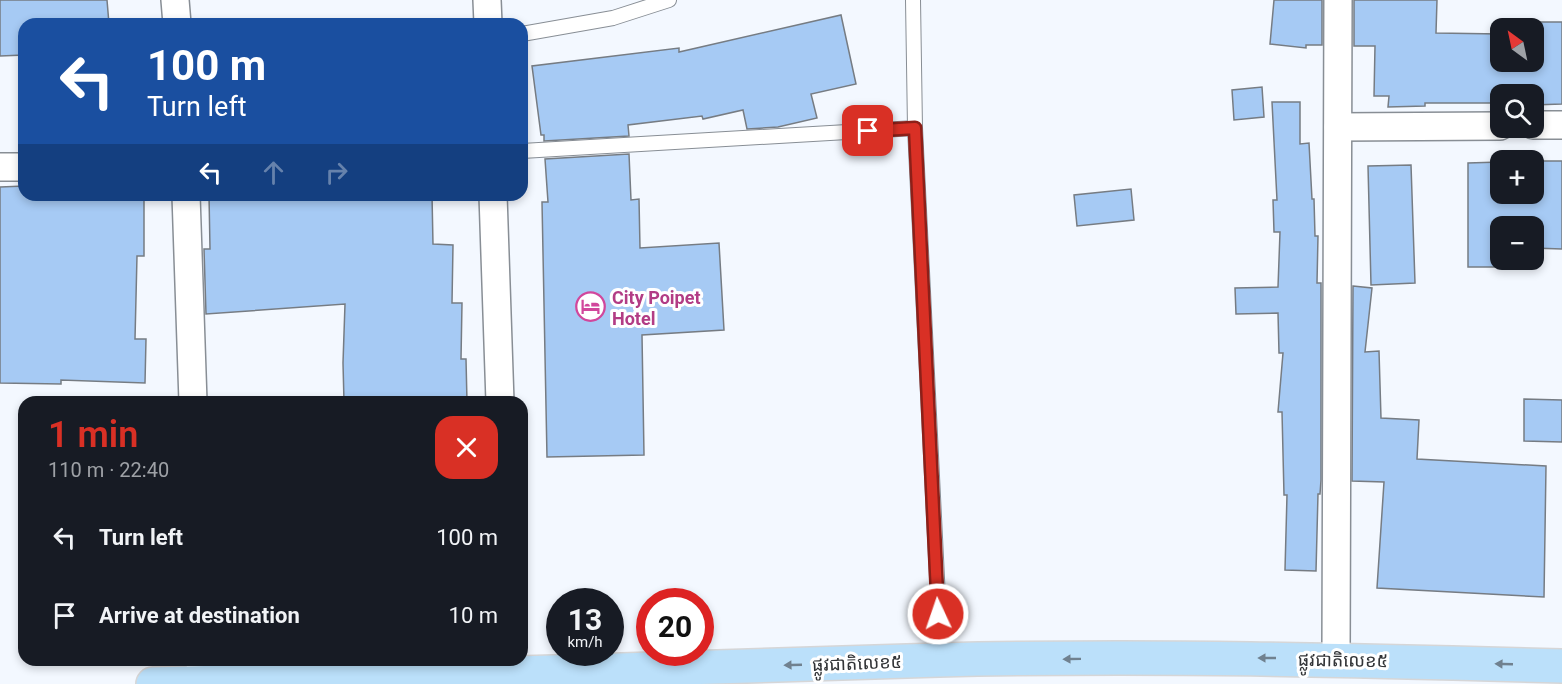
<!DOCTYPE html>
<meta charset="utf-8">
<style>
:root{--surface:#171b24;--page:#242831;--text:#f1f3f6;--muted:#9ea1a6;--accent:#d93025}
body{margin:0;font-family:Roboto,"Noto Sans Khmer",sans-serif;background:var(--page);color:var(--text);height:100vh;display:flex;flex-direction:column;font-size:22px;white-space:nowrap}
*{box-sizing:border-box;margin:0}
p{font-size:20px;color:var(--muted)}
.icon{flex:none;width:33px;height:33px;fill:none;stroke:currentColor;stroke-width:2;stroke-linecap:round;stroke-linejoin:round}
.map{position:relative;flex:1;overflow:hidden}
.sheet{position:absolute;left:18px;top:396px;width:510px;height:270px;display:flex;flex-direction:column;background:var(--surface);border-radius:18px;box-shadow:0 3px 9px #0003}
.sheet>*{flex:none}
.banner{position:absolute;left:18px;top:18px;width:510px;height:183px;border-radius:18px;box-shadow:0 3px 9px #0003;background:#1a4fa0;color:#fff;overflow:hidden}
.needle{width:39px;rotate:327deg}
.tools{position:absolute;left:1490px;top:18px;display:grid;gap:12px}
.tools a{display:grid;place-items:center;width:54px;height:54px;border-radius:12px;background:var(--surface);box-shadow:0 3px 9px #0003;font-size:30px}
.speed{position:absolute;left:546px;top:588px;display:flex;gap:12px;font-size:30px;font-weight:700;text-align:center}
.speed>*{display:grid;place-content:center;width:78px;height:78px;border-radius:50%;background:var(--surface);box-shadow:0 3px 9px #0003;line-height:1}
.speed small{font-size:15px;font-weight:400}
.speed .limit{border:9px solid #d22;background:#fff;color:#111}
.pin{position:absolute;display:grid;place-items:center;width:51px;height:51px;color:#fff;margin:-26px;border-radius:12px;box-shadow:0 3px 9px #0006}
.me{position:absolute;width:66px;margin:-33px;rotate:357deg;stroke-linejoin:round;filter:drop-shadow(0 0 4px #0008)}
.turn{display:flex;align-items:center;gap:21px;height:126px;padding:0 30px;font-size:27px}
.turn .icon{width:78px;height:78px;stroke-width:2.5}
.turn b{display:block;font-size:42px;line-height:51px}
.lanes{display:flex;align-items:center;height:57px;padding:0 30px;background:#0003;justify-content:center;gap:30px;direction:ltr}
.lanes .off{opacity:.35}
.round{display:grid;place-items:center;flex:none;width:63px;height:63px;border-radius:18px;background:var(--page)}
.headline{display:flex;align-items:center;justify-content:space-between;height:102px;padding:0 30px}
h1{font-size:36px;font-weight:600;line-height:45px;color:var(--accent)}
ul{padding:0;list-style:none}
li{display:flex;align-items:center;gap:18px;height:78px;padding:0 30px}
li div{flex:1}
li b{display:block;font-size:22px}
li em{font-style:normal}
.map>svg:first-child{display:block}
.building{fill:#a6caf4;stroke:#767c83;stroke-width:1.5}
.lines{fill:none;stroke-linecap:round;stroke-linejoin:round}
.service-casing{stroke:#888e95;stroke-width:16}
.minor-casing{stroke:#888e95;stroke-width:30}
.trunk-casing{stroke:#d6d6d7;stroke-width:36}
.service{stroke:#fff;stroke-width:14}
.minor{stroke:#fff;stroke-width:27}
.trunk{stroke:#bbe0fa;stroke-width:33}
.oneway{fill:#70818f}
.route-casing{stroke:#8d1f18;stroke-width:15}
.route{stroke:#d93025;stroke-width:10}
.labels{text-anchor:middle;dominant-baseline:central;stroke-width:6;stroke-linejoin:round;paint-order:stroke}
.hotel-label{font-size:18px;font-weight:bold;fill:#b23c85;stroke:#fff;text-anchor:start}
.street-label{font-size:18px;fill:#323437;stroke:#fff}
</style>
<div class="map">
<svg width="1562" height="684" viewBox="0 0 1562 684">
<rect width="100%" height="100%" fill="#f3f8ff"/>
<g class="building">
<path d="M0,0h107l2,24h-85v31l-24,1z"/>
<path d="M1274,0h48v45h-16v3l-36,-4z"/>
<path d="M1354,0h83l-1,33 64,1v28h33v-34h-26v-6h55v82l-29,1v-11h-33v9h-75v3l-37,1 1,-11h-15l1,-50h-21z"/>
<path d="M841,15l15,69 -45,10 6,24 -39,9 -31,2 -4,-19 -40,9 -1,-3 -74,9 1,11 -85,5v-6h-3l-9,-69 147,-18v4z"/>
<path d="M1262,87l2,30 -30,3 -2,-30z"/>
<path d="M1272,102h28v42l9,-1 3,56h2l1,37h3l-1,47h4v197l-1,14h-2l-2,77 -31,-1 2,-75h-3l-2,-83h-4l5,-59h-4l-1,-40 -42,1 -1,-26 43,-1 2,-55h-6l-1,-32h4z"/>
<path d="M629,154l2,46 8,-1 1,49 79,-5 5,87 -82,5 2,120 -97,2 -5,-255h6l-3,-43z"/>
<path d="M1533,161h29v88l-29,-1v-22h-33v22l-3,-1v20h-29v-104l32,-1v32h33z"/>
<path d="M1411,165l4,118 -44,2 -3,-119z"/>
<path d="M24,186v9h120v61h-7l-2,83h11l-1,44 -84,-3v4l-61,-1v-196z"/>
<path d="M1131,189l3,31 -57,6 -3,-31z"/>
<path d="M209,195h223l1,49 20,1 -1,58h10l-1,56h5l1,43h-123l-1,-39 2,-59 -139,10 -2,-65h6z"/>
<path d="M1353,286l19,2 -7,64 14,-1 2,67 38,2 -2,39 129,7 -2,131 -167,-9 7,-106 -32,-1z"/>
<path d="M1524,399l38,1v42l-38,-1z"/>
</g>
<g class="lines">
<defs>
<g id="service">
<path d="M913,0l2,128 26,532"/>
<path d="M522,34l91,-16 56,-18"/>
<path d="M522,151l393,-23"/>
</g>
<g id="minor">
<path d="M175,0l2,24"/>
<path d="M487,0l1,24"/>
<path d="M1533,125h29"/>
<path d="M1338,127l162,-1"/>
<path d="M0,167h24"/>
<path d="M186,195l7,207"/>
<path d="M493,195l7,207"/>
<path d="M1336,659l2,-659"/>
<path d="M200,660l1,23"/>
</g>
<path id="trunk" d="M153,684c262,-6 524,-17 786,-24 208,-5 415,0 623,6"/>
</defs>
<use href="#service" class="service-casing"/>
<use href="#minor" class="minor-casing"/>
<use href="#trunk" class="trunk-casing"/>
<use href="#service" class="service"/>
<use href="#minor" class="minor"/>
<use href="#trunk" class="trunk"/>
</g>
<defs><path id="oneway-solid" d="M-6-.8H1V-3.2L6.5 0L1 3.2V.8H-6Z" transform="scale(1.5)"/></defs>
<g class="oneway">
<use href="#oneway-solid" transform="translate(1267 658) rotate(-180)"/>
<use href="#oneway-solid" transform="translate(1072 659) rotate(179)"/>
<use href="#oneway-solid" transform="translate(1504 664) rotate(-178)"/>
<use href="#oneway-solid" transform="translate(793 665) rotate(178)"/>
</g>
<g class="lines">
<defs>
<path id="route" d="M868,131l47,-3 23,486"/>
</defs>
<use href="#route" class="route-casing"/>
<use href="#route" class="route"/>
</g>
<defs>
<symbol id="hotel-ring" viewBox="-11 -11 22 22"><circle r="9.5" fill="#fff" stroke="#d1479c" stroke-width="1.5"/><path d="M-6-4.5h1.5V1H6V5H4.5V3h-9V5H-6ZM-4 0a1.8 1.8 0 1 1 3.6 0ZM.5 0V-2.5h3Q6-2.5 6 0Z" fill="#d1479c"/></symbol>
</defs>
<g fill-rule="evenodd">
<use href="#hotel-ring" x="574" y="290" width="33" height="33"/>
</g>
<g class="labels">
<g class="hotel-label">
<text x="612" y="297">City Poipet<tspan x="612" dy="21">Hotel</tspan></text>
</g>
<g class="street-label">
<text transform="translate(1343 660) rotate(1)">ផ្លូវជាតិលេខ៥</text>
<text transform="translate(857 663) rotate(-2)">ផ្លូវជាតិលេខ៥</text>
</g>
</g>
</svg>
<div class="tools">
<a><svg class="needle" viewBox="-14 -14 28 28"><path d="M0-13l5 13h-10z" fill="#e53935"/><path d="M0 13l5-13h-10z" fill="#9ea1a6"/></svg></a>
<a><svg class="icon" aria-label="search" viewBox="0 0 24 24"><circle cx="10" cy="10" r="6"/><path d="M15 15l6 6"/></svg></a>
<a>+</a>
<a>−</a>
</div>
<div class="speed"><div>13<small>km/h</small></div><div class="limit">20</div></div>
<div class="pin" style="left:868px;top:131px;background:#d93025"><svg class="icon" aria-label="arrive" viewBox="0 0 24 24"><path d="M6 21V4h12l-3 4 3 4H6"/></svg></div>
<svg class="me" style="left:938px;top:614px" viewBox="-20 -20 40 40"><circle r="17" fill="#d93025" stroke="#fff" stroke-width="3"/><path d="M0-11L8 9 0 5-8 9z" fill="#fff"/></svg>
<div class="banner">
<div class="turn"><svg class="icon" aria-label="left" viewBox="0 0 24 24"><path d="M17 20v-9H6M10 6l-5 5 5 5"/></svg><div><b>100 m</b>Turn left</div></div>
<div class="lanes"><svg class="icon" aria-label="left" viewBox="0 0 24 24"><path d="M17 20v-9H6M10 6l-5 5 5 5"/></svg><svg class="icon off" aria-label="ahead" viewBox="0 0 24 24"><path d="M12 20V5M6 11l6-6 6 6"/></svg><svg class="icon off" aria-label="right" viewBox="0 0 24 24"><path d="M7 20v-9h11M14 6l5 5-5 5"/></svg></div>
</div>
<section class="sheet">
<div class="headline"><div><h1>1 min</h1><p>110 m · 22:40</p></div><a class="round" style="background:#d93025;color:#fff"><svg class="icon" aria-label="close" viewBox="0 0 24 24"><path d="M6 6l12 12M18 6L6 18"/></svg></a></div>
<ul>
<li><svg class="icon" aria-label="left" viewBox="0 0 24 24"><path d="M17 20v-9H6M10 6l-5 5 5 5"/></svg><div><b>Turn left</b></div><em>100 m</em></li>
<li><svg class="icon" aria-label="arrive" viewBox="0 0 24 24"><path d="M6 21V4h12l-3 4 3 4H6"/></svg><div><b>Arrive at destination</b></div><em>10 m</em></li>
</ul>
</section>
</div>
